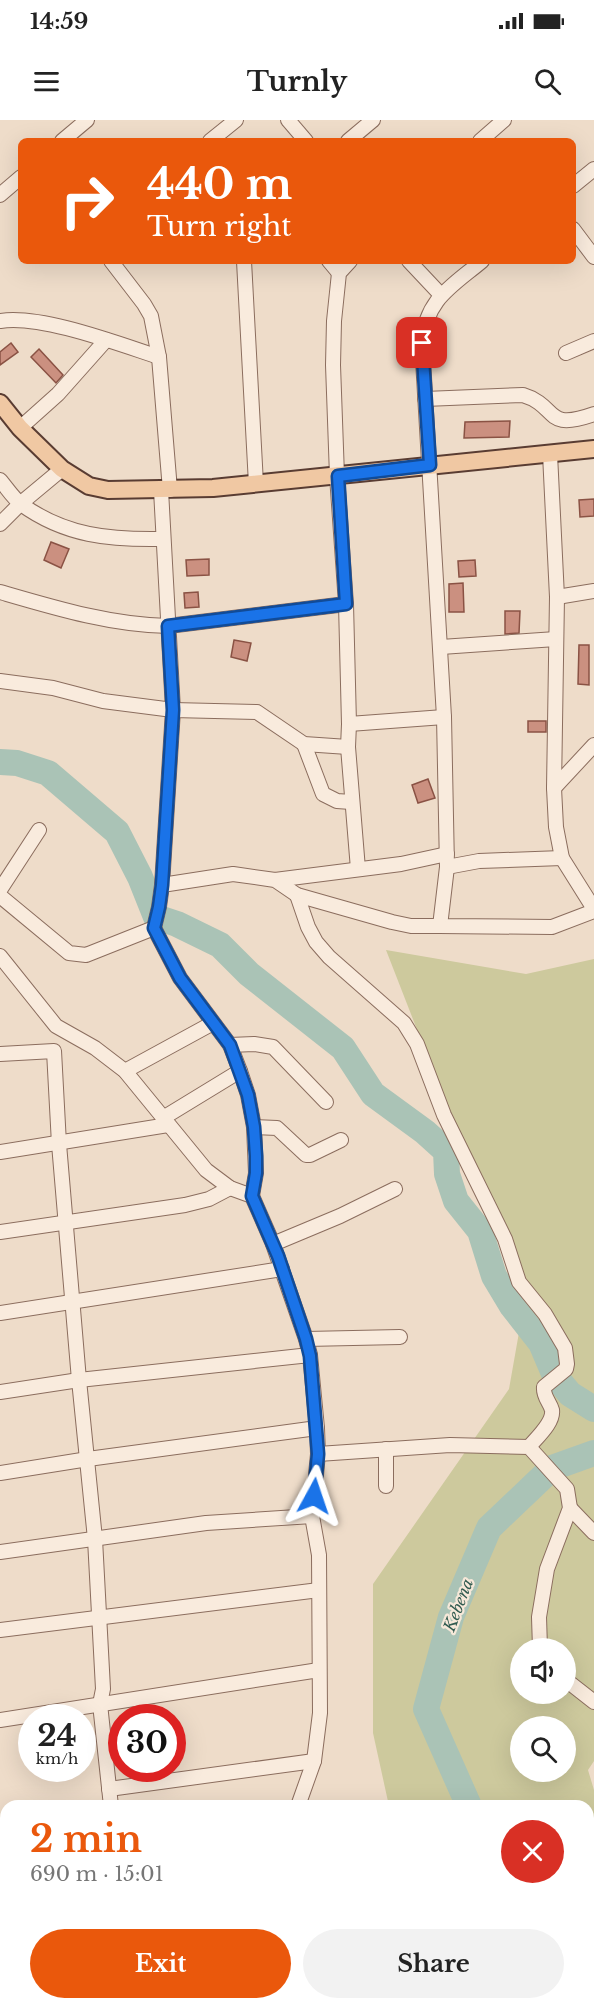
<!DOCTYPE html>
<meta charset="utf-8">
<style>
:root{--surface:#fff;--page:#f2f2f2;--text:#222;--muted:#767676;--accent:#ea580c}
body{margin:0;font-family:"Libre Baskerville",serif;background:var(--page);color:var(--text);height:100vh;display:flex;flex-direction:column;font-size:22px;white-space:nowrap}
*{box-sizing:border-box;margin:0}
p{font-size:20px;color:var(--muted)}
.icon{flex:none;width:33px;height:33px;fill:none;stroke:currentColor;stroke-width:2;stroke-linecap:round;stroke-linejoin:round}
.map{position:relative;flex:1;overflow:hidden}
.drawer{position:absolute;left:0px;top:1680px;width:594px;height:210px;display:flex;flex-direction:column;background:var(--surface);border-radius:18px 18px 0 0;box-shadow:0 6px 24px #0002}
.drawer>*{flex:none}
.hud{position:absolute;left:18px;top:18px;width:558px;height:126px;border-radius:9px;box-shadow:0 6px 24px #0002;background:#ea580c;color:#fff;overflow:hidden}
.fabs{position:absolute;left:510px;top:1518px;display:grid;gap:12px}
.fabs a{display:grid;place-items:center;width:66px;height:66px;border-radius:50%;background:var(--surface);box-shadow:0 6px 24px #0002;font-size:30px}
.speed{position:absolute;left:18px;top:1584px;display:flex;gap:12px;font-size:30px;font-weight:700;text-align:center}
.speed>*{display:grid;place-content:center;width:78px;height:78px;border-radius:50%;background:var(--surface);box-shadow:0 6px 24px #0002;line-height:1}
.speed small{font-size:15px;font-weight:400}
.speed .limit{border:9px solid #d22;background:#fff;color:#111}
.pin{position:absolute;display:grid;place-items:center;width:51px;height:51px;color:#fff;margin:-26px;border-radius:12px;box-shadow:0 3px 9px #0006}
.me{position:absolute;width:66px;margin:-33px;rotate:5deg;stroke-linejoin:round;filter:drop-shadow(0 0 4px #0008)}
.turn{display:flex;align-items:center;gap:21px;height:126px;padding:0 30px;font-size:27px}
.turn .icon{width:78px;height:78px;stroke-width:2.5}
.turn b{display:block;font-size:42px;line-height:51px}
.round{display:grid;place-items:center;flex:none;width:63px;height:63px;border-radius:32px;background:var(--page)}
.overview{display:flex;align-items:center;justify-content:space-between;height:102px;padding:0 30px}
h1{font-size:36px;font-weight:800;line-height:45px;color:var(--accent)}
.cta{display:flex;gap:12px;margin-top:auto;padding:12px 30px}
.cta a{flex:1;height:69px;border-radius:36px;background:var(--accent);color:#fff;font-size:24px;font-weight:800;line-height:69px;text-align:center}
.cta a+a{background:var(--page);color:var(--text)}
.status{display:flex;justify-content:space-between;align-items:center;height:42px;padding:0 30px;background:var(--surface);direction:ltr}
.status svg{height:16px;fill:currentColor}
header{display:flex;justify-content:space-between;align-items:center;height:78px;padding:0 30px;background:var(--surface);font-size:27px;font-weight:800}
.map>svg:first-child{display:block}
.green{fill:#cdc99d;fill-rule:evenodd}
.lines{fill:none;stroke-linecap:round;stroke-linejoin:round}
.river{stroke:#aac3b6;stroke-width:26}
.building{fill:#cb9080;stroke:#8a5244;stroke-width:1.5}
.minor-casing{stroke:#8b6d5e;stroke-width:16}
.major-casing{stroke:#593c32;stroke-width:20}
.minor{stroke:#f9ebdd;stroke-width:14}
.major{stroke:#f0c8a3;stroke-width:16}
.route-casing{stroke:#114b97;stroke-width:15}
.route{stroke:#1a73e8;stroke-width:10}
.labels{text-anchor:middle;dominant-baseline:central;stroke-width:4.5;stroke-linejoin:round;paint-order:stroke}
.water-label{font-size:16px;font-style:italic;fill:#315b50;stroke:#f6e8d9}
</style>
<div class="status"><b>14:59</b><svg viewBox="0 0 49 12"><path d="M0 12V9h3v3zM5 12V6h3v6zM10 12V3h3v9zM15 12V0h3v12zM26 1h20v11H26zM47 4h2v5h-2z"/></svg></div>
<header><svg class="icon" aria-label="menu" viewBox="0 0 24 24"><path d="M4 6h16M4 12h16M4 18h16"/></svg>Turnly<svg class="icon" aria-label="search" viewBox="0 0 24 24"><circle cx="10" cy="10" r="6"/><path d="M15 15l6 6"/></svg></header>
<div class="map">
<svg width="594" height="1890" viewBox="0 0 594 1890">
<rect width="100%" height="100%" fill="#eedcc9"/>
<path class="green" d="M386,830l140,24 68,-15v802l-6,9 6,20v220h-159l-2,-6h155v-198h-199l-16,-73v-149l136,-195 15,-85zM520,1528h46v46h-46zM520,1606h46v46h-46z"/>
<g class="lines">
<g class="river">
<path d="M0,642l17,1 31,10 69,59 23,45 16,40 21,7 43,21 29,29 94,74 30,46 52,38 21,19 1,23 9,27 24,30 14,45 18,30 29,37 14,33 15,18 24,15"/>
<path d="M469,1686l-43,-97 25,-92 38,-89 63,-60 42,-15"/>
<path d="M574,1884l3,6"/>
</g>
</g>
<g class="building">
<path d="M11,223l7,9 -18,13v-13z"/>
<path d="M39,229l24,26 -7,8 -25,-26z"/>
<path d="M510,301l-1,16 -45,1 1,-16z"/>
<path d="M594,379v17l-14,1 -1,-17z"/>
<path d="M51,422l18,7 -8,19 -17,-8z"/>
<path d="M209,439v16l-22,1 -1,-16z"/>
<path d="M475,440l1,16 -17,1 -1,-16z"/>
<path d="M463,463l1,29h-15v-28z"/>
<path d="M198,472l1,15 -14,1 -1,-15z"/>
<path d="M505,491h15l-1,22 -14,1z"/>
<path d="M234,520l17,3 -4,18 -16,-4z"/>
<path d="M579,525h10v40l-11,-1z"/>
<rect x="528" y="601" width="18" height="11"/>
<path d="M428,659l7,19 -17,5 -6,-18z"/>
</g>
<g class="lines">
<defs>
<g id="minor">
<path d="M288,0l18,21"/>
<path d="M62,21l25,-21"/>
<path d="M210,21l26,-21"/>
<path d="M348,21l25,-21"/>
<path d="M480,21l24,-21"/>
<path d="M573,66l21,-17"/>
<path d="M0,75l21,-18"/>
<path d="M573,109l21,28"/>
<path d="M111,141l33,43 7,12 8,41 11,133"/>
<path d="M244,141l12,223"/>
<path d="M329,141l10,12"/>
<path d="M350,141l-11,12 -5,48 -1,44 4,111 9,128 3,120 -1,23 10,122"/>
<path d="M409,141l32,34"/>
<path d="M482,141c-31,26 -56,38 -60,82l22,374 3,150 -7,59 112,1 42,-16"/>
<path d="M0,201c40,-7 119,23 159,36"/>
<path d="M566,233l28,-12"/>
<path d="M425,279l98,-4c36,11 20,37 71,19"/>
<path d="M20,308l38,-34 48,-54"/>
<path d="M550,334l7,143 -3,191 2,39 6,31 32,51"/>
<path d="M0,360c7,8 13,18 21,24 44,32 89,36 141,35"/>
<path d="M0,404l20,-20 42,-35"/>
<path d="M0,472c55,16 111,33 168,34l178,-22"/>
<path d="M557,477l37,-6"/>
<path d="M441,527l115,-8"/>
<path d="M0,561l53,7 50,13 70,9 -12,-220"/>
<path d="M349,604l95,-7"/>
<path d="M304,624l19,50 14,7 14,1"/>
<path d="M554,668l40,-43"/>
<path d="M447,747l32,-6 83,-3"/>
<path d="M275,760l126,-16 46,-10"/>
<path d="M162,765l71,-11 42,6 22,15 95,27 19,4h29"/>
<path d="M0,770l39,-60"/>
<path d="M297,775l11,32 8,15 13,15 75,66 13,21 27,71 61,124 14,43 26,32 20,34 2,16 -1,5 -22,18c-1,10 6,15 8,23 2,13 -16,28 -23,37"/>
<path d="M0,776l69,57 17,2 68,-27 26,50 50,67 10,26 8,24 6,32 2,46 -4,23"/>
<path d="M154,808l5,-21 3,-22 11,-175 84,2 47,32 44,3"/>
<path d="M0,836l56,70 39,22 30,23 81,99 24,18 22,8 21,48 33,95 4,16 7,73 1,26 -6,62 7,39 1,158 -6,48 -16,45"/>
<path d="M230,925l24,-1 19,3 53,55"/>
<path d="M0,934l54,-3 5,93 20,236 16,159 8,150 -3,15 11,102"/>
<path d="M125,951l88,-48"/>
<path d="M163,998l77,-47"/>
<path d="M254,1007l23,1 29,27h4l31,-15"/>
<path d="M0,1032l168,-27"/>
<path d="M0,1112l185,-27 24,-6 21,-11"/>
<path d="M273,1124l67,-28 55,-27"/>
<path d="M0,1193l282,-44"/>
<path d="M306,1219l94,-2"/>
<path d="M0,1272l79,-12 231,-25"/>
<path d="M386,1329v37"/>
<path d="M318,1334l132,-9 79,2 38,42 3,19 -23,61 -8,48 1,31"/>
<path d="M0,1353l88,-14 229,-31"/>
<path d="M570,1388l24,25"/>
<path d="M0,1432l206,-29 106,-7"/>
<path d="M0,1510l319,-40"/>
<path d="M566,1560l28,22"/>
<path d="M0,1600l319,-50"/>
<path d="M109,1669l205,-28"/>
<path d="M173,1884l1,6"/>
<path d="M286,1890l1,-6"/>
</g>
<path id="major" d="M0,283l20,25 42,41 27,17 19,4 105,-2 381,-39"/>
</defs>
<use href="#minor" class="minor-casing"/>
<use href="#major" class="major-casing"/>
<use href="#minor" class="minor"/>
<use href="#major" class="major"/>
</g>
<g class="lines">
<defs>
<path id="route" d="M314,1376l4,-42 -8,-98 -4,-17 -28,-83 -26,-60 4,-23v-17l-2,-29 -6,-32 -18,-50 -50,-67 -26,-50 5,-21 3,-22 11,-175 -5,-84 178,-22 -8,-128 92,-11 -8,-122"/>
</defs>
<use href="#route" class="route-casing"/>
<use href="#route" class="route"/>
</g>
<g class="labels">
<g class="water-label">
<text transform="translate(458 1485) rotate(-69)">Kebena</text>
</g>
</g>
</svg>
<div class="fabs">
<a><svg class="icon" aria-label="sound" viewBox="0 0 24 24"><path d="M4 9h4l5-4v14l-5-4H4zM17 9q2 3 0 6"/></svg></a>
<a><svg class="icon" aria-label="search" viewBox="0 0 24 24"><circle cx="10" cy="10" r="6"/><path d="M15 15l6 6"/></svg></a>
</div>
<div class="speed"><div>24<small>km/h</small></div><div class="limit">30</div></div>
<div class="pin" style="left:422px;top:223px;background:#d93025"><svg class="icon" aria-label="arrive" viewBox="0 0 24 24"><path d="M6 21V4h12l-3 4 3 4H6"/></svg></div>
<svg class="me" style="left:314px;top:1376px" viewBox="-20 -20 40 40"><path d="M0-17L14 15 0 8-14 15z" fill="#1a73e8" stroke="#fff" stroke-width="4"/></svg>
<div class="hud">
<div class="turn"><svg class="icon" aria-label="right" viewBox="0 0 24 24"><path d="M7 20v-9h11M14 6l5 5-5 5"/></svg><div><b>440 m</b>Turn right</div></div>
</div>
<section class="drawer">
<div class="overview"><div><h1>2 min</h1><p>690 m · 15:01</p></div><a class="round" style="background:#d93025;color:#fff"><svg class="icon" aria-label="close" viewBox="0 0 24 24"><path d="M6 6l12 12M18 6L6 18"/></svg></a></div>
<div class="cta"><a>Exit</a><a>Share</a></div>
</section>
</div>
